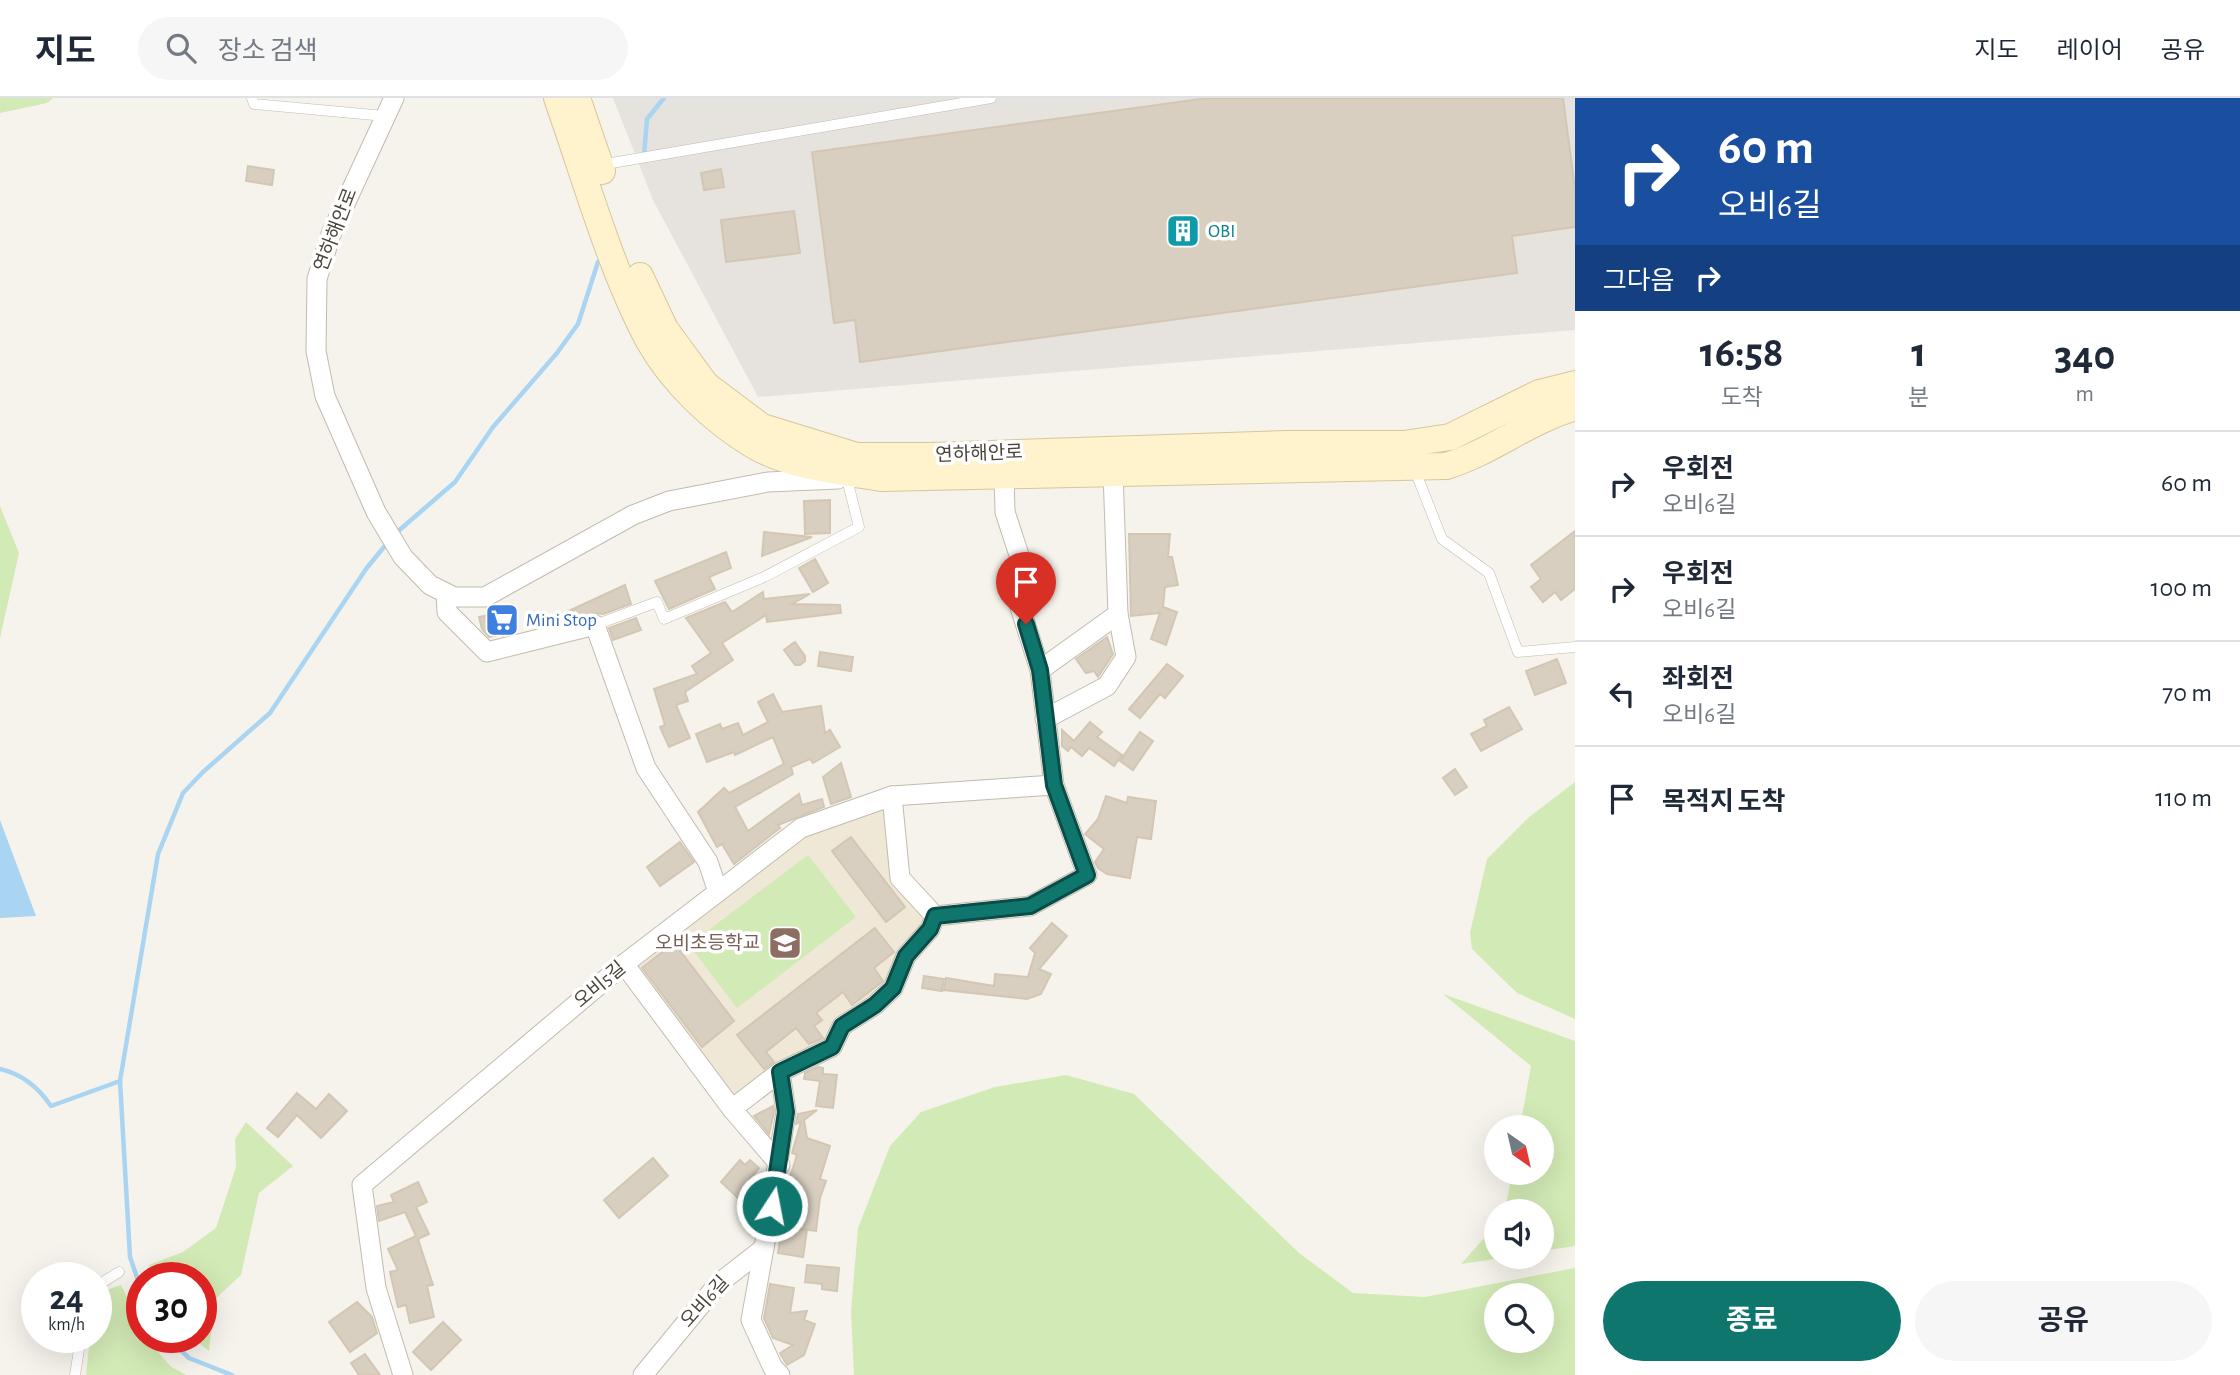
<!DOCTYPE html>
<html lang="ko">
<meta charset="utf-8">
<style>
:root{--surface:#fff;--page:#f6f6f7;--text:#1f2937;--muted:#747a83;--line:#e0e1e3;--accent:#0f766e}
body{margin:0;font-family:"Alegreya Sans","Noto Sans KR",sans-serif;background:var(--page);color:var(--text);height:100vh;display:flex;flex-direction:column;font-size:26px;white-space:nowrap}
*{box-sizing:border-box;margin:0}
p{font-size:23px;color:var(--muted)}
.icon{flex:none;width:38px;height:38px;fill:none;stroke:currentColor;stroke-width:2;stroke-linecap:round;stroke-linejoin:round}
.map{position:relative;flex:1;overflow:hidden}
.drawer{display:flex;flex-direction:column;background:var(--surface);width:665px}
.drawer>*{flex:none}
.banner{background:#1a4fa0;color:#fff;overflow:hidden}
.needle{width:46px;rotate:146deg}
.tools{position:absolute;left:1484px;top:1017px;display:grid;gap:14px}
.tools a{display:grid;place-items:center;width:70px;height:70px;border-radius:50%;background:var(--surface);box-shadow:0 7px 28px #0002;font-size:35px}
.speed{position:absolute;left:21px;top:1164px;display:flex;gap:14px;font-size:35px;font-weight:700;text-align:center}
.speed>*{display:grid;place-content:center;width:91px;height:91px;border-radius:50%;background:var(--surface);box-shadow:0 7px 28px #0002;line-height:1}
.speed small{font-size:18px;font-weight:400}
.speed .limit{border:10px solid #d22;background:#fff;color:#111}
.pin{position:absolute;display:grid;place-items:center;width:60px;height:60px;color:#fff;margin:-72px -30px;border-radius:50% 50% 50% 0;rotate:-45deg;box-shadow:0 0 7px #0007}
.pin .icon{rotate:45deg}
.me{position:absolute;width:77px;margin:-38px;rotate:11deg;stroke-linejoin:round;filter:drop-shadow(0 0 5px #0008)}
.turn{display:flex;align-items:center;gap:24px;height:147px;padding:0 28px;font-size:32px}
.turn .icon{width:91px;height:91px;stroke-width:2.5}
.turn b{display:block;font-size:49px;line-height:60px}
.then{display:flex;align-items:center;height:66px;padding:0 28px;background:#0003;gap:14px;font-size:26px}
.eta{display:flex;justify-content:space-evenly;align-items:center;height:119px;text-align:center}
.eta b{font-size:42px;font-weight:700;line-height:49px}
.cta{display:flex;gap:14px;margin-top:auto;padding:14px 28px}
.cta a{flex:1;height:80px;border-radius:42px;background:var(--accent);color:#fff;font-size:28px;font-weight:700;line-height:80px;text-align:center}
.cta a+a{background:var(--page);color:var(--text)}
ul{padding:0;list-style:none}
li{display:flex;align-items:center;gap:21px;height:105px;padding:0 28px;border-top:2px solid var(--line)}
li div{flex:1}
li b{display:block;font-size:26px}
li em{font-style:normal}
header{display:flex;align-items:center;gap:42px;box-sizing:border-box;height:98px;padding:0 35px;background:var(--surface);border-bottom:2px solid var(--line)}
header strong{font-size:33px}
nav{display:flex;gap:38px;margin-inline-start:auto;font-size:24px}
.search{width:490px;height:63px;background:var(--page);display:flex;align-items:center;gap:18px;box-sizing:border-box;padding:0 24px;border-radius:38px;color:var(--muted);font-size:26px}
main{display:flex;flex:1;min-height:0}
.map>svg:first-child{display:block}
.industrial{fill:#e6e2dd}
.education{fill:#efe8d6}
.green{fill:#d2eab5;fill-rule:evenodd}
.water{fill:#a9d4f2}
.lines{fill:none;stroke-linecap:round;stroke-linejoin:round}
.stream{stroke:#a9d4f2;stroke-width:4.5}
.building{fill:#d8cfc1;stroke:#d3c7b4;stroke-width:2}
.lane-casing{stroke:#c2bbae;stroke-width:11}
.street-casing{stroke:#c2bbae;stroke-width:21}
.secondary-casing{stroke:#d6c79b;stroke-width:28}
.lane{stroke:#fff;stroke-width:10}
.street{stroke:#fff;stroke-width:19}
.secondary{stroke:#fff3cd;stroke-width:26}
.route-casing{stroke:#0a4d48;stroke-width:18}
.route{stroke:#0f766e;stroke-width:12}
.labels{text-anchor:middle;dominant-baseline:central;stroke-width:7;stroke-linejoin:round;paint-order:stroke}
.street-label{font-size:19px;fill:#4b4439;stroke:#fff}
.culture-label{font-size:19px;fill:#0d838f;stroke:#fff;text-anchor:start}
.shop-label{font-size:19px;fill:#366cbe;stroke:#fff;text-anchor:start}
.education-label{font-size:19px;fill:#785e54;stroke:#fff;text-anchor:end}
</style>
<header>
<strong>지도</strong>
<div class="search"><svg class="icon" aria-label="search" viewBox="0 0 24 24"><circle cx="10" cy="10" r="6"/><path d="M15 15l6 6"/></svg>장소 검색</div>
<nav><a>지도</a><a>레이어</a><a>공유</a></nav>
</header>
<main>
<div class="map">
<svg width="1575" height="1277" viewBox="0 0 1575 1277">
<rect width="100%" height="100%" fill="#f6f3ec"/>
<path class="industrial" d="M613,0h962v232l-817,67 -105,-197z"/>
<path class="education" d="M892,698l8,82 35,38 -5,13 -98,118 -100,62 -107,-145 176,-136z"/>
<g class="green">
<path d="M0,0h53l-6,5 -47,10z"/>
<path d="M0,408l19,47 -19,85z"/>
<path d="M1575,684v237l-58,-26 -45,-44 -2,-16 17,-74 41,-41z"/>
<path d="M808,757l48,62 -119,91 -48,-63z"/>
<path d="M1443,896l132,47v205l-33,5v-40h-37l7,-38 30,-1v-45h-22l11,-61z"/>
<path d="M1066,977l68,19 165,159 54,40 72,4 150,-29v107h-721l-3,-64 7,-83 32,-82 31,-34 74,-25zM1542,1197v45h-46v-45z"/>
<path d="M246,1024l47,44 -34,27 -18,82 -26,24 -6,52 -18,-14h10v-59l-47,-1 -5,-12 34,-13 33,-24 20,-61 -1,-28z"/>
<path d="M1496,1127v31l13,1 -48,7z"/>
<path d="M121,1187l21,43v9h4l24,29 16,9h-100l4,-38h6v-26l10,-21z"/>
</g>
<path class="water" d="M0,722l36,96 -36,2z"/>
<g class="lines">
<g class="stream">
<path d="M644,57l3,-36 17,-21"/>
<path d="M396,435l59,-51 38,-55 64,-74 21,-29 20,-62"/>
<path d="M0,971c22,5 38,18 51,37l69,-25"/>
<path d="M142,1194l-12,-35 -10,-176 38,-227 25,-61 20,-21 67,-59 96,-144 22,-27"/>
<path d="M167,1239l22,21 43,17"/>
</g>
</g>
<g class="building">
<path d="M1208,0h355l12,91v38l-63,9 5,37 -657,89 -5,-42 -21,3 -22,-171z"/>
<path d="M248,68l26,4 -2,15 -26,-4z"/>
<path d="M721,71l3,18 -20,3 -3,-17z"/>
<path d="M794,113l6,42 -74,9 -5,-42z"/>
<path d="M830,402v33l-25,1 -1,-33z"/>
<path d="M1575,433v58l-14,11 -6,-8 -12,10 -12,-15 10,-8 -10,-14z"/>
<path d="M764,434l48,5 -50,19z"/>
<path d="M1129,436h41l-2,23h4l6,28 -13,2 -2,20 14,5 -11,33 -15,-6 9,-26 -29,3z"/>
<path d="M726,454l5,16 -22,9 6,12 -46,20 -14,-28z"/>
<path d="M815,461l13,24 -15,9 -14,-24z"/>
<path d="M625,487l6,19 -28,10 -11,-1 -29,7 -3,-5z"/>
<path d="M763,494l1,7 46,-5 -18,10 48,1 1,8 -74,9 -1,-7 -44,28 11,17 -48,32 3,9 -12,4 14,33 -21,9 -9,-20 5,-2 -11,-36 43,-15 -5,-8 19,-13 -25,-35 39,-16 7,10z"/>
<path d="M509,513l5,21 -25,5 -7,-8 -3,-12z"/>
<path d="M636,520l5,12 -28,10 -4,-12z"/>
<path d="M1107,539l6,17 -15,23 -4,-6 -8,2 -10,-14z"/>
<path d="M795,544l10,14v5l-5,4h-5l-11,-15z"/>
<path d="M820,554l33,5 -2,14 -33,-5z"/>
<path d="M1557,561l9,24 -31,12 -9,-24z"/>
<path d="M1167,566l16,12 -18,22 -5,-4 -20,24 -11,-9z"/>
<path d="M773,596l9,18 39,-6 4,27 5,-3 10,17 -27,16 -3,-4 -19,8 2,7 -58,33 13,24 51,-37 3,11 20,-6 2,8 -46,18 2,3 -46,36 -12,-20 -5,3 -19,-35 26,-24 5,5 55,-29 -11,-27 -38,18 -1,-3 -27,10 -11,-28 24,-10 2,5 16,-6 5,12 25,-13 -10,-20z"/>
<path d="M1509,609l13,22 -41,22 -10,-17 16,-8 -3,-6z"/>
<path d="M1090,624l12,10 -5,5 25,18 -8,11 -25,-18 -7,8 -11,-9 -3,4 -6,-5v-16l12,11z"/>
<path d="M1140,634l13,9 -20,29 -13,-9z"/>
<path d="M841,665l10,34 -20,7 -8,-27z"/>
<path d="M1455,671l12,18 -12,8 -12,-17z"/>
<path d="M1106,698l21,7 1,-6 28,4 -5,38 -14,-2 -7,41 -23,-4 -9,-6 -3,-6 9,-13 -19,-15 13,-15z"/>
<path d="M851,739l54,70 -19,15 -54,-71z"/>
<path d="M680,744l14,20 -34,24 -13,-19z"/>
<path d="M1052,825l15,13 -28,33 12,5 -10,20 -14,5 -83,-9 2,-12 48,8 1,-12 33,3 7,-24 -5,-5z"/>
<path d="M875,830l19,24 -20,16 9,13 -31,24 -9,-13 -27,21 6,7 -8,6 9,12 -14,6 -13,-16 -30,24 8,10 -10,7 -27,-34z"/>
<path d="M674,845l60,78 -32,26 -60,-79z"/>
<path d="M924,878l20,3 -2,12 -20,-3z"/>
<path d="M818,969l5,1v6l14,1 -4,33 -17,-2 4,-25 -16,-2 1,-6z"/>
<path d="M297,995l19,16 13,-15 18,17 -26,27 -24,-23 -19,22 -11,-9z"/>
<path d="M773,1008l1,6 -5,22 -15,-18z"/>
<path d="M817,1012l-13,10 3,18 23,8 -10,33 6,2 -6,17 -4,33 -16,-2 3,-30 -18,-6 12,-38 -5,-2 9,-31 -5,2 2,-10z"/>
<path d="M653,1060l15,18 -49,42 -15,-18z"/>
<path d="M740,1062l5,5 5,-5 9,8 -10,12 12,11 -2,13 -7,7 -31,-29z"/>
<path d="M418,1084l9,20 -11,5 13,27 -11,5 15,46 -6,1 7,31 -24,6 -4,-18 -8,2 -8,-35 8,-2 -10,-21 28,-13 -11,-24 -26,9 -2,-15 17,-4 -3,-7z"/>
<path d="M782,1130l25,2 -4,27 -25,-4z"/>
<path d="M807,1167l32,3 -2,23 -15,-2v-5l-17,-2z"/>
<path d="M770,1186l24,4 -4,25 17,-2 -3,9 11,4 -11,31 -17,10 -7,-12 13,-8 -20,-7 -9,-20z"/>
<path d="M357,1204l15,15 5,16 -27,19 -21,-30z"/>
<path d="M443,1224l18,18 -30,30 -18,-18z"/>
<path d="M365,1256l15,21h-21l-8,-12z"/>
</g>
<g class="lines">
<defs>
<g id="lane">
<path d="M252,0l2,6 131,12"/>
<path d="M600,67l391,-67"/>
<path d="M1414,370l28,71 47,34 29,79 57,-5"/>
<path d="M595,527l62,-23 7,17 100,-42 95,-50 -12,-48"/>
<path d="M96,1193l4,-7 19,-12"/>
<path d="M75,1277l6,-38"/>
</g>
<g id="street">
<path d="M394,0l-63,136 -14,45 -1,72 9,45 51,116 27,45 27,28 24,12h31l148,-82 36,-14 99,-19 70,-3"/>
<path d="M1040,572l78,-56"/>
<path d="M1045,621l62,-33 19,-29 -8,-43 -5,-142"/>
<path d="M892,698l8,82 35,38"/>
<path d="M718,794l83,-64 91,-32 162,-11"/>
<path d="M624,866l108,145 48,56"/>
<path d="M732,1011l48,-37"/>
<path d="M764,1150l-13,72 22,48 7,7"/>
<path d="M403,1277l-27,-87 -14,-103 262,-221 94,-72 -10,-30 -62,-94 -51,-143 -108,27 -40,-40 -1,-19"/>
<path d="M643,1277l75,-91 46,-36 22,-136 -6,-40 52,-25 10,-21 33,-21 18,-17 13,-32 24,-27 5,-13 95,-10 57,-31 -33,-90 -14,-115 -22,-69 3,-40 -16,-49 -1,-38"/>
</g>
<g id="secondary">
<path d="M557,0c27,76 54,173 92,243 23,41 64,80 104,104 37,22 87,26 128,33l565,-12c46,-14 80,-44 129,-59"/>
<path d="M577,0l25,73"/>
<path d="M640,178l25,53 41,56 56,42 94,29h74l357,-12h117l46,-7 89,-44 36,-9"/>
</g>
</defs>
<use href="#lane" class="lane-casing"/>
<use href="#street" class="street-casing"/>
<use href="#secondary" class="secondary-casing"/>
<use href="#lane" class="lane"/>
<use href="#street" class="street"/>
<use href="#secondary" class="secondary"/>
</g>
<g class="lines">
<defs>
<path id="route" d="M772,1108l14,-94 -6,-40 52,-25 10,-21 33,-21 18,-17 13,-32 24,-27 5,-13 95,-10 57,-31 -33,-90 -14,-115 -14,-46"/>
</defs>
<use href="#route" class="route-casing"/>
<use href="#route" class="route"/>
</g>
<defs>
<symbol id="building-square" viewBox="-11 -11 22 22"><rect x="-9" y="-9" width="18" height="18" rx="4" fill="#0f9aa8" stroke="#fff"/><path d="M-4-6H4V6H1V3H-1V6H-4ZM-2.5-4.3h1.7v1.8h-1.7ZM.8-4.3h1.7v1.8H.8ZM-2.5-1h1.7V.8h-1.7ZM.8-1h1.7V.8H.8Z" fill="#fff"/></symbol>
<symbol id="supermarket-square" viewBox="-11 -11 22 22"><rect x="-9" y="-9" width="18" height="18" rx="4" fill="#3f7fe0" stroke="#fff"/><path d="M-6-5.5h2.5l.6 2H6L4.5 2H-2.5L-4.4-4H-6ZM-1.5 3.2a1.3 1.3 0 1 0 .1 0ZM3 3.2a1.3 1.3 0 1 0 .1 0Z" fill="#fff"/></symbol>
<symbol id="school-square" viewBox="-11 -11 22 22"><rect x="-9" y="-9" width="18" height="18" rx="4" fill="#8d6e63" stroke="#fff"/><path d="M0-5L7-2L0 1L-7-2ZM-4 1L0 2.5L4 1V4Q0 6-4 4Z" fill="#fff"/></symbol>
</defs>
<g fill-rule="evenodd">
<use href="#building-square" x="1164" y="114" width="38" height="38"/>
<use href="#supermarket-square" x="483" y="503" width="38" height="38"/>
<use href="#school-square" x="766" y="826" width="38" height="38"/>
</g>
<g class="labels">
<g class="street-label">
<text transform="translate(336 132) rotate(-69)">연하해안로</text>
<text transform="translate(979 356) rotate(-2)">연하해안로</text>
<text transform="translate(600 887) rotate(-40)">오비5길</text>
<text transform="translate(705 1204) rotate(-48)">오비6길</text>
</g>
<g class="culture-label">
<text x="1208" y="133">OBI</text>
</g>
<g class="shop-label">
<text x="526" y="522">Mini Stop</text>
</g>
<g class="education-label">
<text x="760" y="845">오비초등학교</text>
</g>
</g>
</svg>
<div class="tools">
<a><svg class="needle" viewBox="-14 -14 28 28"><path d="M0-13l5 13h-10z" fill="#e53935"/><path d="M0 13l5-13h-10z" fill="#747a83"/></svg></a>
<a><svg class="icon" aria-label="sound" viewBox="0 0 24 24"><path d="M4 9h4l5-4v14l-5-4H4zM17 9q2 3 0 6"/></svg></a>
<a><svg class="icon" aria-label="search" viewBox="0 0 24 24"><circle cx="10" cy="10" r="6"/><path d="M15 15l6 6"/></svg></a>
</div>
<div class="speed"><div>24<small>km/h</small></div><div class="limit">30</div></div>
<div class="pin" style="left:1026px;top:526px;background:#d93025"><svg class="icon" aria-label="arrive" viewBox="0 0 24 24"><path d="M6 21V4h12l-3 4 3 4H6"/></svg></div>
<svg class="me" style="left:772px;top:1108px" viewBox="-20 -20 40 40"><circle r="17" fill="#0f766e" stroke="#fff" stroke-width="3"/><path d="M0-11L8 9 0 5-8 9z" fill="#fff"/></svg>
</div>
<section class="drawer">
<div class="banner">
<div class="turn"><svg class="icon" aria-label="right" viewBox="0 0 24 24"><path d="M7 20v-9h11M14 6l5 5-5 5"/></svg><div><b>60 m</b>오비6길</div></div>
<div class="then">그다음<svg class="icon" aria-label="right" viewBox="0 0 24 24"><path d="M7 20v-9h11M14 6l5 5-5 5"/></svg></div>
</div>
<div class="eta">
<div><b>16:58</b><p>도착</p></div>
<div><b>1</b><p>분</p></div>
<div><b>340</b><p>m</p></div>
</div>
<ul>
<li><svg class="icon" aria-label="right" viewBox="0 0 24 24"><path d="M7 20v-9h11M14 6l5 5-5 5"/></svg><div><b>우회전</b><p>오비6길</p></div><em>60 m</em></li>
<li><svg class="icon" aria-label="right" viewBox="0 0 24 24"><path d="M7 20v-9h11M14 6l5 5-5 5"/></svg><div><b>우회전</b><p>오비6길</p></div><em>100 m</em></li>
<li><svg class="icon" aria-label="left" viewBox="0 0 24 24"><path d="M17 20v-9H6M10 6l-5 5 5 5"/></svg><div><b>좌회전</b><p>오비6길</p></div><em>70 m</em></li>
<li><svg class="icon" aria-label="arrive" viewBox="0 0 24 24"><path d="M6 21V4h12l-3 4 3 4H6"/></svg><div><b>목적지 도착</b></div><em>110 m</em></li>
</ul>
<div class="cta"><a>종료</a><a>공유</a></div>
</section>
</main>
